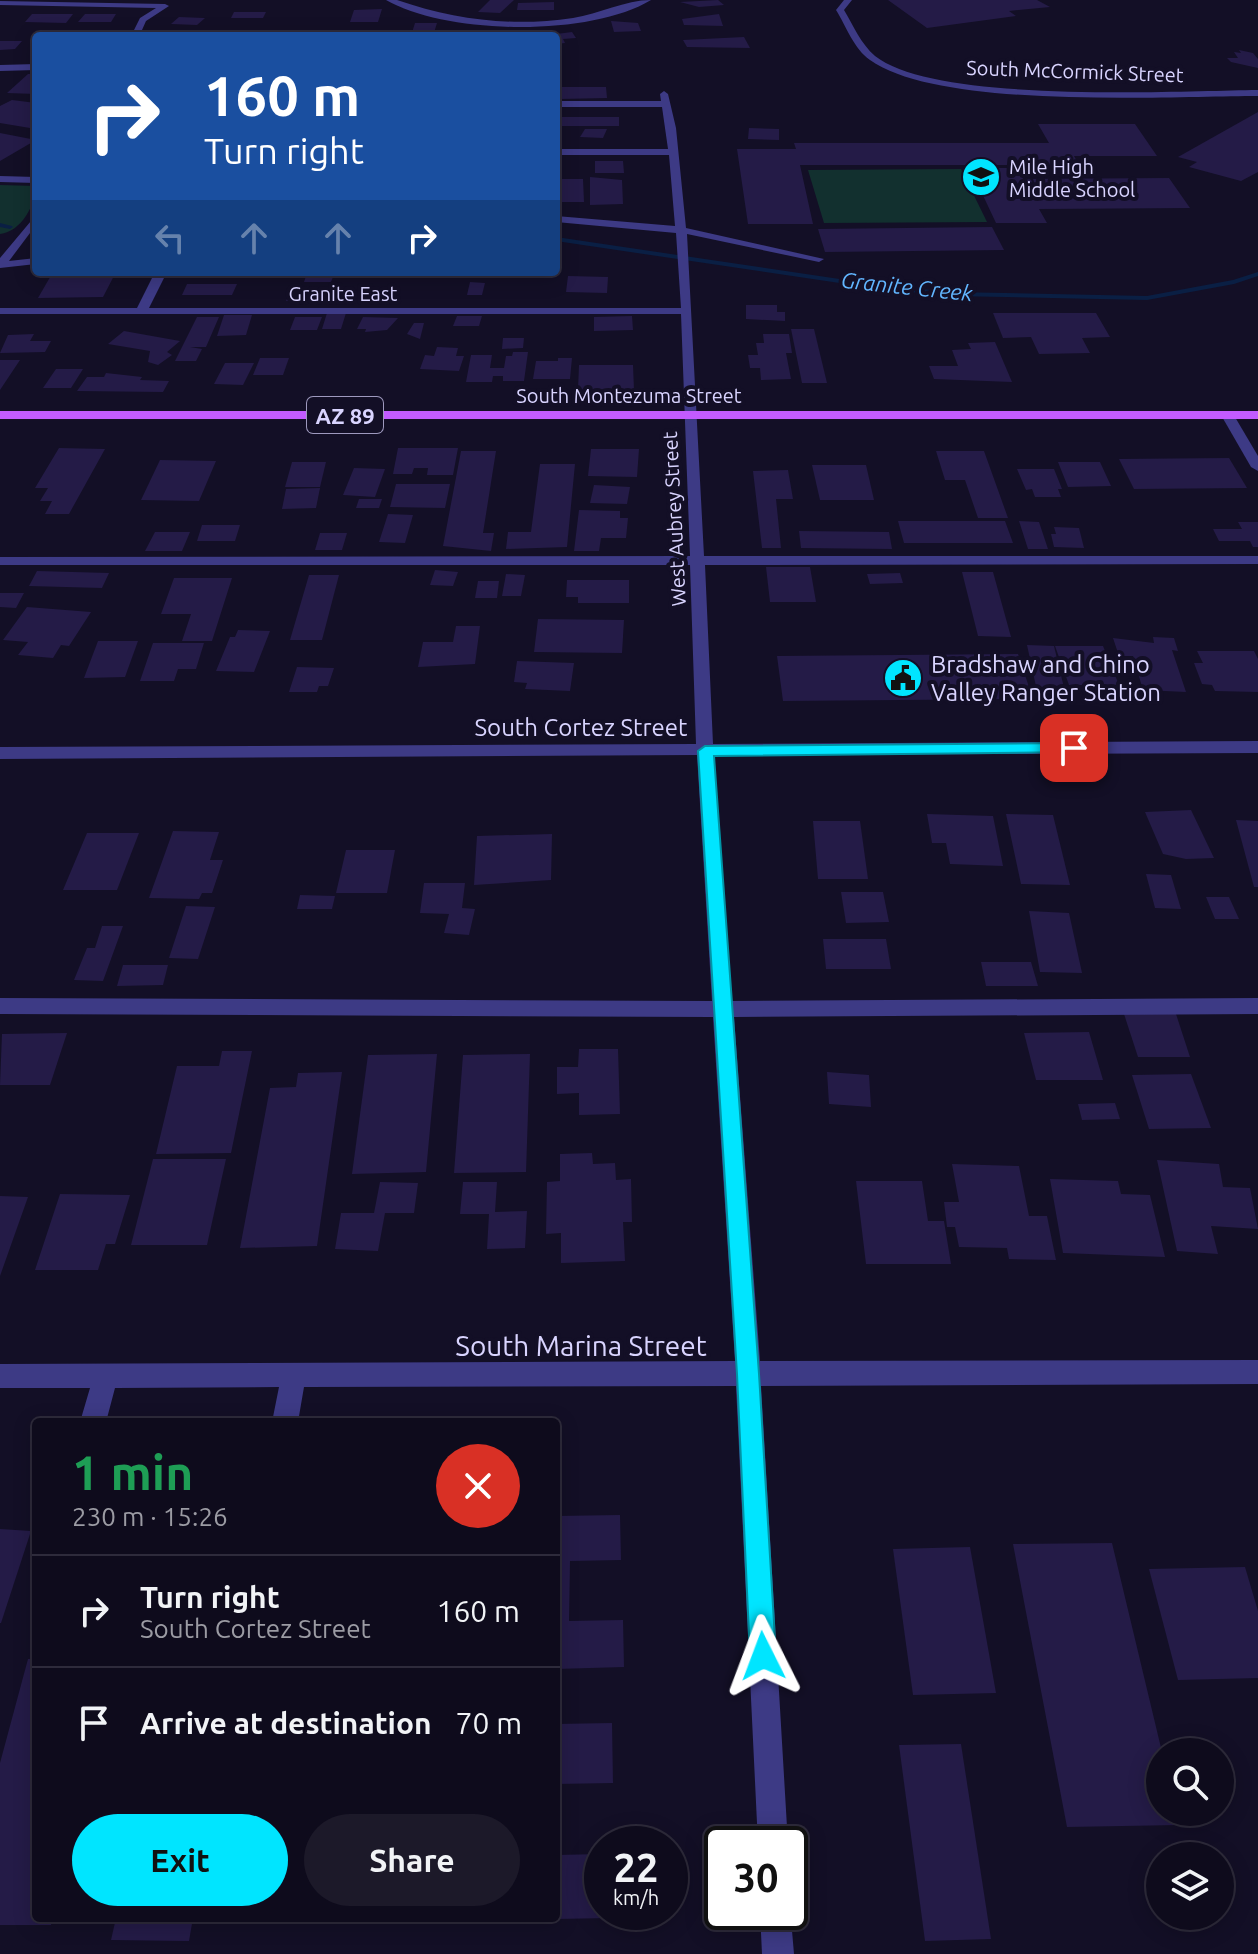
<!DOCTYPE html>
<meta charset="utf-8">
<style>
:root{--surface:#0e0b1c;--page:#1c1929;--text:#f1f3f6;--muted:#9b9ba3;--line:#2e2b3b;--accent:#00e5ff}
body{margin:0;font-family:Ubuntu,sans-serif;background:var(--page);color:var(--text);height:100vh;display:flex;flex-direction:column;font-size:30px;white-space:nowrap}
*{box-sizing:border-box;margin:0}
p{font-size:26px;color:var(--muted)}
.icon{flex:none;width:44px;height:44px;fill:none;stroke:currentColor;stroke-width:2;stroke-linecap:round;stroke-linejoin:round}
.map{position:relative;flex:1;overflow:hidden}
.panel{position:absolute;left:32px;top:1418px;width:528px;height:504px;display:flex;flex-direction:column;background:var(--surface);border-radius:8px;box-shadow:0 4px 20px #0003,0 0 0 2px var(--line)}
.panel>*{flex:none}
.top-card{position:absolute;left:32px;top:32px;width:528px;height:244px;border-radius:8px;box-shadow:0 4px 20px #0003,0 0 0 2px var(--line);background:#1a4fa0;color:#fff;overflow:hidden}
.fabs{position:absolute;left:1146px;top:1738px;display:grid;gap:16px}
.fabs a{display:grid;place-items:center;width:88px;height:88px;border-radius:50%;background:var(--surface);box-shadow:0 4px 20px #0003,0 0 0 2px var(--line);font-size:40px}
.speed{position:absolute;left:584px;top:1826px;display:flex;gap:16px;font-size:40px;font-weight:700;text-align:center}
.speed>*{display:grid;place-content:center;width:104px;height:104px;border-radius:50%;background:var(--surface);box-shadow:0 4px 20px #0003,0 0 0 2px var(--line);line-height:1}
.speed small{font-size:20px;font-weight:400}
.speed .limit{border:4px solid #111;border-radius:12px;background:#fff;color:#111}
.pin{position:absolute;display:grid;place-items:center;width:68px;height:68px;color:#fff;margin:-34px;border-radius:16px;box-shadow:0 4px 12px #0006}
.me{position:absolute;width:88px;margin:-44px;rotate:357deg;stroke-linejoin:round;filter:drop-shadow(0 0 6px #0008)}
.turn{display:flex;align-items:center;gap:28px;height:168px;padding:0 40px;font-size:36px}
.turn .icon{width:104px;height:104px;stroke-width:2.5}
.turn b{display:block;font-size:56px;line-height:68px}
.lanes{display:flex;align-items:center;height:76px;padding:0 40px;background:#0003;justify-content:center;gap:40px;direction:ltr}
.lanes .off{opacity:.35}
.round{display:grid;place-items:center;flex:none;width:84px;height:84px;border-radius:42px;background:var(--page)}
.summary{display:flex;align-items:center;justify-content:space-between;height:136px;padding:0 40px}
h1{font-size:48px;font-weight:700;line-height:60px;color:#1e9e55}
.primary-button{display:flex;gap:16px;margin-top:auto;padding:16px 40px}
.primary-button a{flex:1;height:92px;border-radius:48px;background:var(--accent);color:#111;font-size:32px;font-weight:700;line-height:92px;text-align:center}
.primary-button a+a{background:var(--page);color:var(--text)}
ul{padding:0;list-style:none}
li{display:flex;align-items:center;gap:24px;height:112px;padding:0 40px;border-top:2px solid var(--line)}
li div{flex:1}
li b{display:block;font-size:30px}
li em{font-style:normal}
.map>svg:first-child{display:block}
.green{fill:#12302f}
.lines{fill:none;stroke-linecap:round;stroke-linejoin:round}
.stream{fill:#0a1f44;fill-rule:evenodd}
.building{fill:#241b47}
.minor{fill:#3d3a85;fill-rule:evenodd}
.major{fill:#c25bff;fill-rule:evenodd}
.route{fill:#00e5ff;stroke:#0095a6;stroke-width:2}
.labels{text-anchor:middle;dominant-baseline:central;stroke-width:8;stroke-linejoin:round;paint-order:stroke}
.far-street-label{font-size:20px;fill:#d9d4ff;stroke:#130f26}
.far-poi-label{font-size:20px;fill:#d9d4ff;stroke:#130f26;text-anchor:start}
.far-water-label{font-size:22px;font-style:italic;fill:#62b6ff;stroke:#130f26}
.shield{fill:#130f26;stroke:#9e99be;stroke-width:2}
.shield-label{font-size:22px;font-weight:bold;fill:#d9d4ff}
.poi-label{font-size:24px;fill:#d9d4ff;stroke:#130f26;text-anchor:start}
.street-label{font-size:24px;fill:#d9d4ff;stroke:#130f26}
.near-street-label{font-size:28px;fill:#d9d4ff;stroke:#130f26}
</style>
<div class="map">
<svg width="1258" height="1954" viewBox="0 0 1258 1954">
<rect width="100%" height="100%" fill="#130f26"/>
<g class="green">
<path d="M961,169l26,53 -163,1 -16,-53z"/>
<path d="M0,185l36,1c0,18 -15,46 -36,48z"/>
</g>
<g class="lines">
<g class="stream">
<path d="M0,223l12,3 1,1 -3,2 -10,-2z"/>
<path d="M556,237l324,48 72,7 195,4 86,-16 25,-8v4l-24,8 -87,16 -195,-4 -72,-7 -324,-48z"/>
</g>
</g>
<g class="building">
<path d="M490,0h24l-14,13 -22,-1z"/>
<path d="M718,0l6,5 -25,2 -19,-5z"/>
<path d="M888,0h149l13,7 -41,4 7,5 -89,12z"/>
<path d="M554,2v8h-37l1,-7z"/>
<path d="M382,9l-4,13h-28l4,-12z"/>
<path d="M234,12h32l-3,6h-32z"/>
<path d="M32,14h41l-7,9 -41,-1z"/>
<path d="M85,14h31l-5,8h-33z"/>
<path d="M719,14l4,12 -39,-1 -2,-6z"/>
<path d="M179,17l26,1 -8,7 -26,-1z"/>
<path d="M611,21l27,2 3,8 -27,1z"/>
<path d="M415,23h22l-4,13h-22z"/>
<path d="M572,32l4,6 -13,1 2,4 -9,1v-8h-15z"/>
<path d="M744,37l6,11 -63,-1 -4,-7z"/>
<path d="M0,41h22l-7,8 -15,1z"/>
<path d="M1239,50l14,3 5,6v9l-27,-6 -4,-4h11l-4,-6 7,1z"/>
<path d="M28,74h8v20l-29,-1z"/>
<path d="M561,87h45l1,11 -46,1z"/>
<path d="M12,100l24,3v21l-6,4 -30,-5v-17z"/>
<path d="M1258,112v60l-17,9 -52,-14 8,-5 -19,-5z"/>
<rect x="556" y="117" width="63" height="9"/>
<path d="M1038,124h97l22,32h-83l5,9h-279l13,59h-65l-11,-75h59l-2,-6h255z"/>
<path d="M749,128l30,1v11l-31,-1z"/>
<path d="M585,129h22l-4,9 -23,-1z"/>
<path d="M0,133l36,7 -36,21z"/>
<path d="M595,161h28l1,12h-29z"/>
<path d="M970,168h48l5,11 146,-1 21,30 -151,1 8,14h-51z"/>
<path d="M590,177l32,3 1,24 -33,1z"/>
<path d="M556,179h27l1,23h-28z"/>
<path d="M992,227l12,23 -179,2 -7,-23z"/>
<path d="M53,272h63l-13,25 -65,1z"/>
<path d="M315,272h20l-4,10h-27l2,-6h7z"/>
<path d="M568,276l40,1 -1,16 -41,-1z"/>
<path d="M470,282l15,1 -3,12h-15z"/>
<path d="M187,284h50l-5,11h-50z"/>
<path d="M298,288l27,1 -10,7 15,1 -2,5 -42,-1 2,-4h11l1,-3 -5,-1z"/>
<path d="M746,305h31v7h8v9l-39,-2z"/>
<path d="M327,313h19l-5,16h-19z"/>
<path d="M993,313h103l14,24 -28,1 8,15 -51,1 -8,-17 -28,1z"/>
<path d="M224,315h28l-6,20 -29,1z"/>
<path d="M457,316h25l-3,10h-26z"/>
<path d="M632,316l1,14 -39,1v-14z"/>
<path d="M197,317h22l-13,30h-16l12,2 -6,12h-21z"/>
<path d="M295,317h27l-5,13h-27z"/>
<path d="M363,317l35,1 -11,12 -22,2 1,-3h-9z"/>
<path d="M414,323h10l-4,16 -13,-5z"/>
<path d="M791,329h23l13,54h-25z"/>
<path d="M124,331l56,10 -13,11 5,3 -14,10 -10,-3 2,-11 -42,-7z"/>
<path d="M34,334l-4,7h21l-6,11 -45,1 8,-18z"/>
<path d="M763,334h26l3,19h-6l5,26 -30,1 -1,-12h-10l-2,-13h10l-2,-12h8z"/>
<path d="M503,338h21l-1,10 -21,1z"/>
<path d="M995,342l17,40 -78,-3 -5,-13h29l-6,-16 19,-1 -3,-6z"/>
<path d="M437,347l21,1 -2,8h8l-5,15 -39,-2 5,-14 9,1z"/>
<path d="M513,352h15l-4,29h-21v-5h-10l-1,6h-26l5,-27h21l-2,13h14l2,-12h6z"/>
<path d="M260,358h29l-6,17h-30z"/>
<path d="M558,358h14l-2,21h-37l3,-18h22z"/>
<path d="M0,360h20l-20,30z"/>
<path d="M225,363h29l-11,22 -29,-1z"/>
<path d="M579,365h54l1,25h-56z"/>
<path d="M56,369h27l-12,19h-28z"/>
<path d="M106,373l36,4 -2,3 29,1 -6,11 -86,-1 10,-14h17z"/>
<path d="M59,448l46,1 -36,65h-24l7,-13h-12l8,-13h-13z"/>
<path d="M398,448h60l-5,27h-26l1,-7h-14l-2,6h-19z"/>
<path d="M591,449h48l-2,28 -49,-1z"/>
<path d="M461,451h35l-13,82h11l-3,18 -48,-5z"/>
<path d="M936,451h48l24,67h-30l-13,-38h-20z"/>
<path d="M1229,458l18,30 -113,1 -15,-30z"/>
<path d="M160,460l56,1 -17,40 -58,-1z"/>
<path d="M292,462h34l-6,25h-35z"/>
<path d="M1058,462h42l11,24 -43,1z"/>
<path d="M540,464h35l-8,83 -61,2 2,-17h23z"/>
<path d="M812,465h54l8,35h-54z"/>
<path d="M354,468l31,1 -10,28 -32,-2z"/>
<path d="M1017,469h37l8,20h-4l3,8h-26l-3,-8 -6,1z"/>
<path d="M788,470l5,29h-17l5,49h-19l-9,-77z"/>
<path d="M396,484h54l-5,24 -55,-1z"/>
<path d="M594,485l36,2 -3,17 -37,-1z"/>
<path d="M320,488l-4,20 -34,1 4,-20z"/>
<path d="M359,499h23l-3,9h-23z"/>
<path d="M579,510l41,1v7h8l-2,20h-25l-2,13h-25z"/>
<path d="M388,514l25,1 -8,28 -26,-1z"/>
<path d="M898,521h107l8,22h-109z"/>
<path d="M1019,521l20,1 9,27h-20z"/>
<path d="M1238,522h20v25h-5l-3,-6h-31l-6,-12h29z"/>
<path d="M202,525h38l-5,16h-38z"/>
<path d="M1054,527l25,1 5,20 -30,-1 -3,-13h5z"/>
<path d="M799,531l90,1 3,17 -91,-1z"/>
<path d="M155,532h35l-8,19h-37z"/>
<path d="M320,533h27l-5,17h-27z"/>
<path d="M766,567h44l6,35h-46z"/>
<path d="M435,570l23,2 -5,14 -23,-1z"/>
<path d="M37,571l72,2 -7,15 -73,-2z"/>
<path d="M962,572h31l18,65 -33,-1z"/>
<path d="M900,573l3,10 -33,1 -3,-10z"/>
<path d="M506,574l19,1 -4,21h-19z"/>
<path d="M309,575h30l-17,65h-32z"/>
<path d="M174,578h58l-20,63h-30l9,-27h-30z"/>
<path d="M567,580h62v23h-51v-6h-12z"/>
<path d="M478,581h21l-2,17h-22z"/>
<path d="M0,593h24l-8,15 -16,-1z"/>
<path d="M27,607l64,5 -22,34 -8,-1 -8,13 -35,-3 10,-13 -25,-2z"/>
<path d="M538,619l86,1 -2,33 -88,-1z"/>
<path d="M456,626h24l-5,38 -57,3 5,-25h30z"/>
<path d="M238,630l32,1 -16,41 -38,-1 14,-34h5z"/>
<path d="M1153,637l21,1 4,13 -6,-1 14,42 -43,-2 -10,-34h-14l-6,-18 41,5z"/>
<path d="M98,641h40l-13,36 -41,1z"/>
<path d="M153,643h51l-8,26h-18l-4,12h-34z"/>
<path d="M1027,645l27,1 11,46 -28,-1z"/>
<path d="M1055,646h48l16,39h-50z"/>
<path d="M1197,651h57l4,8v33l-43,-1 -3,-6 -10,-1 -8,-21h9z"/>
<path d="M1018,654l15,45 -250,2 -6,-45z"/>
<path d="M517,661l57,2 -4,28 -45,-2 2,-6 -13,-1z"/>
<path d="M297,667l37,1 -6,18h-9l-2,6h-28z"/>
<path d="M1191,810l23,48 -28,1 -23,-5 -18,-42z"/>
<path d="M927,814l66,2 10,50 -53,-2 -4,-21h-14z"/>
<path d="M1006,814l47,1 17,70 -49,-1z"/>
<path d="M1236,820l22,1v66h-4z"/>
<path d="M813,821h47l8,58h-50z"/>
<path d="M173,831l46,1 -9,28h13l-11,33h-10l-3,6 -50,-1z"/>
<path d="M87,833h52l-22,57h-54z"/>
<path d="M552,834l-1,46 -77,5 3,-49z"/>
<path d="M346,850h49l-8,43h-51z"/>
<path d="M1146,874l25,1 10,34 -26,-1z"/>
<path d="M424,883h41l-3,25 13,1 -6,26 -25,-2 5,-19 -29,-1z"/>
<path d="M841,892h42l6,30 -43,1z"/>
<path d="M300,895l35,1 -3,13h-35z"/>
<path d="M1206,897h23l10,22h-24z"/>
<path d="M186,906l29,1 -17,52 -29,-1z"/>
<path d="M1029,911l40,2 13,60 -42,-1z"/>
<path d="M102,926h21l-20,55 -29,-1 13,-32h8z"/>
<path d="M823,939h63l5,30h-65z"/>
<path d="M981,962h50l7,24h-52z"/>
<path d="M123,965h45l-5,20 -46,1z"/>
<path d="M1124,1014h52l14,43h-52z"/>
<path d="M1089,1032l14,48h-67l-12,-47z"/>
<path d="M67,1033l-17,52h-50l2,-51z"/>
<path d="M579,1049h39l2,65 -41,1v-22l-22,1v-27h21z"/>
<path d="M222,1051h30l-21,102 -75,1 21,-88h42z"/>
<path d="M437,1054l-11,118 -74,2 16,-119z"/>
<path d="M530,1054l-4,118 -72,1 9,-118z"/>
<path d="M342,1072l-25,174 -77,2 30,-160 26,-1 2,-14z"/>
<path d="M827,1072l42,3 2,32 -42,-3z"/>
<path d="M1191,1074l20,54 -62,1 -17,-54z"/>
<path d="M1115,1103l5,16 -38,1 -4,-16z"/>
<path d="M592,1153l1,11 22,-1 1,17 15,-1 1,43h-9l2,39 -64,2v-30l-15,1 1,-52 13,-1v-27z"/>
<path d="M153,1159h73l-19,86h-76z"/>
<path d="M1157,1160l62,4 4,23 27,1 8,41 -47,-3 7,28 -41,-3z"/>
<path d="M952,1164l67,2 10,50h18l9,44 -47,-1 -2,-11 -48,-1 -4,-20h-8l-3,-25h15z"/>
<path d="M1050,1179l68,2 3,13 29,1 15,62 -102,-4z"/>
<path d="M856,1181h66l6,40h16l7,43h-85z"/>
<path d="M380,1182l38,1 -4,30h-29l-7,38 -43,-2 6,-36h33z"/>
<path d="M463,1182h34l-2,30 32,-1 -2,37 -38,1 2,-35h-29z"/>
<path d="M60,1194l70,1 -15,49h-9l-8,26h-63z"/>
<path d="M0,1196l28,1 -28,79z"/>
<path d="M620,1515l1,45 -51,1 -1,60 54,-1 1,47 -68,2v-153z"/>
<path d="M0,1529l31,2 -30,92h-1z"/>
<path d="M1112,1543l50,209 -2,60h16l3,13 -112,2 -54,-283z"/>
<path d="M970,1547l26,146 -83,2 -20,-146z"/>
<path d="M1245,1567l13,44v67l-80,2 -29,-111z"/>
<path d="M28,1659h8v259h16l-1,7h-51v-162z"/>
<path d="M612,1723l1,60 -57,1v-60z"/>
<path d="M961,1744l30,195 -66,2 -26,-196z"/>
<path d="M602,1854v58h8v6l-54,1v-64z"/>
<path d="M116,1918h77l-4,23 -78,-1z"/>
</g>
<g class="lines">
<g class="minor">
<path d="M386,0h11c58,20 115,27 176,18 26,-4 52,-18 78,-18 -61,37 -204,35 -265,0z"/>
<path d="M844,0h8l-8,10c9,15 17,34 31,46 61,48 301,35 383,34v6c-89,0 -318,14 -388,-36 -16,-11 -24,-34 -34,-50z"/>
<path d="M0,1l165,3 4,2 -23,15 -4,9 2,6h-8l-2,-6 6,-12 16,-10 -156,-3z"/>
<path d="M36,64v6l-36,1v-6z"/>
<path d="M664,91l4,3 8,34 10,100 138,31 -5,3 -132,-28 17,322h554v8l-553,1 8,179 545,-3v12l-544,2 18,246 526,-3v16l-524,3 26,344 498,-1v24l-497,2 27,458h-30l-22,-458 -432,1 -6,35h-26l7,-35 -164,1 -9,34h-26l10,-34h-90v-24l735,-3 -22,-344 -713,-3v-16l712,3 -15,-246 -697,4v-12l696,-3 -6,-179h-690v-8l690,-1 -9,-242h-681v-6h137l18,-36h12l-18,36h532l-5,-75 -120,-11v-6l119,10 -6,-71h-113v-6h112l-6,-42h-106v-6h105l-1,-7z"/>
<path d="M0,176l36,1v6l-36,-1z"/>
<path d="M36,215v10l-27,36 27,-3v6l-36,4v-10z"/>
<path d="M1227,411l5,1 26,44v15l-7,-4 -30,-52z"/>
<path d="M790,1907l4,47h-32l-2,-42h30z"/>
</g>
<rect class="major" x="0" y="411" width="1258" height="8"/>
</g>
<path class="route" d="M1074,743l8,5 -3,4 -365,4 45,618 17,282 -4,9 -9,4 -9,-4 -4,-9 -13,-282 -39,-623 7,-5z"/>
<defs>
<symbol id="school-disc" viewBox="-11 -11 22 22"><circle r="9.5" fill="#00e5ff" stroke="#130f26"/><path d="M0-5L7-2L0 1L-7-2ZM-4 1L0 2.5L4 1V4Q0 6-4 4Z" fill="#111"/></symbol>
<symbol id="civic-disc" viewBox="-11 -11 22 22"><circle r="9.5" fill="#00e5ff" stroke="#130f26"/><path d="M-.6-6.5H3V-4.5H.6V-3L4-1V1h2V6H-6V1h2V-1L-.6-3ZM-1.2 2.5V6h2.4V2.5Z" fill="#111"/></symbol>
</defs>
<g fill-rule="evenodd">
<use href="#school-disc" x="959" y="155" width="44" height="44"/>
<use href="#civic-disc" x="881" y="656" width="44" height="44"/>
</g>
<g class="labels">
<g class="far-street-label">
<text transform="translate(1075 71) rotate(2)">South McCormick Street</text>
<text x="343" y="293">Granite East</text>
<text x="629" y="395">South Montezuma Street</text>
<text transform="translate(674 519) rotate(-93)">West Aubrey Street</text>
</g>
<g class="far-poi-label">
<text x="1009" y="166">Mile High<tspan x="1009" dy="23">Middle School</tspan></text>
</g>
<g class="far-water-label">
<text transform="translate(907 286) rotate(6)">Granite Creek</text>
</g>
<rect class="shield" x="307" y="397" width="76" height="36" rx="6"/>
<g class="shield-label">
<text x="345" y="415">AZ 89</text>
</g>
<g class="poi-label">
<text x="931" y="664">Bradshaw and Chino<tspan x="931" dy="28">Valley Ranger Station</tspan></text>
</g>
<g class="street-label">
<text x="581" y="727">South Cortez Street</text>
</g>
<g class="near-street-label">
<text x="581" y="1345">South Marina Street</text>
</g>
</g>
</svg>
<div class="fabs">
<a><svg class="icon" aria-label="search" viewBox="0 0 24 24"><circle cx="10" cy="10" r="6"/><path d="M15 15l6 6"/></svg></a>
<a><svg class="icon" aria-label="layers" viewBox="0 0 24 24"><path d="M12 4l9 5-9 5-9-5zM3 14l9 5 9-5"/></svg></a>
</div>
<div class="speed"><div>22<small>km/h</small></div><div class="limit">30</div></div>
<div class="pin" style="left:1074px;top:748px;background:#d93025"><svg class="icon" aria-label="arrive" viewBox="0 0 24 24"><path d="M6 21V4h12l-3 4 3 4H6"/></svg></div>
<svg class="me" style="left:763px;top:1656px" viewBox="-20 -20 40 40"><path d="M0-17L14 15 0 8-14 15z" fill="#00e5ff" stroke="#fff" stroke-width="4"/></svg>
<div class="top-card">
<div class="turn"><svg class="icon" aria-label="right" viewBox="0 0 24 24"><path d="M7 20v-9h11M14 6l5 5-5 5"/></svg><div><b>160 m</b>Turn right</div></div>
<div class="lanes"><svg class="icon off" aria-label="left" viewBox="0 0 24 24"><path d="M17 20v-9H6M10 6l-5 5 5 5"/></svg><svg class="icon off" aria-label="ahead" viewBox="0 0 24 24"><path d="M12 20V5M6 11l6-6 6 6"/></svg><svg class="icon off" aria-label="ahead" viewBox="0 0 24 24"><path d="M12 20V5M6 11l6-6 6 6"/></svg><svg class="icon" aria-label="right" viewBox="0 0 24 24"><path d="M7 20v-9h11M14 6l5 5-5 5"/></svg></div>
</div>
<section class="panel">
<div class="summary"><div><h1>1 min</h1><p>230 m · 15:26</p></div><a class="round" style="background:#d93025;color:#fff"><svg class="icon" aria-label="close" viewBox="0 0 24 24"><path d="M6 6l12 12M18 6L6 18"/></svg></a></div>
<ul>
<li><svg class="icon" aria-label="right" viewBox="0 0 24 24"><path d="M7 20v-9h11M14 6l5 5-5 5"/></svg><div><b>Turn right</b><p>South Cortez Street</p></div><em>160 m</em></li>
<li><svg class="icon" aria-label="arrive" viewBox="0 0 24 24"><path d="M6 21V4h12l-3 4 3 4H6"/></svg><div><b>Arrive at destination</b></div><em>70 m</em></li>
</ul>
<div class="primary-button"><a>Exit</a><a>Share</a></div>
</section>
</div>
